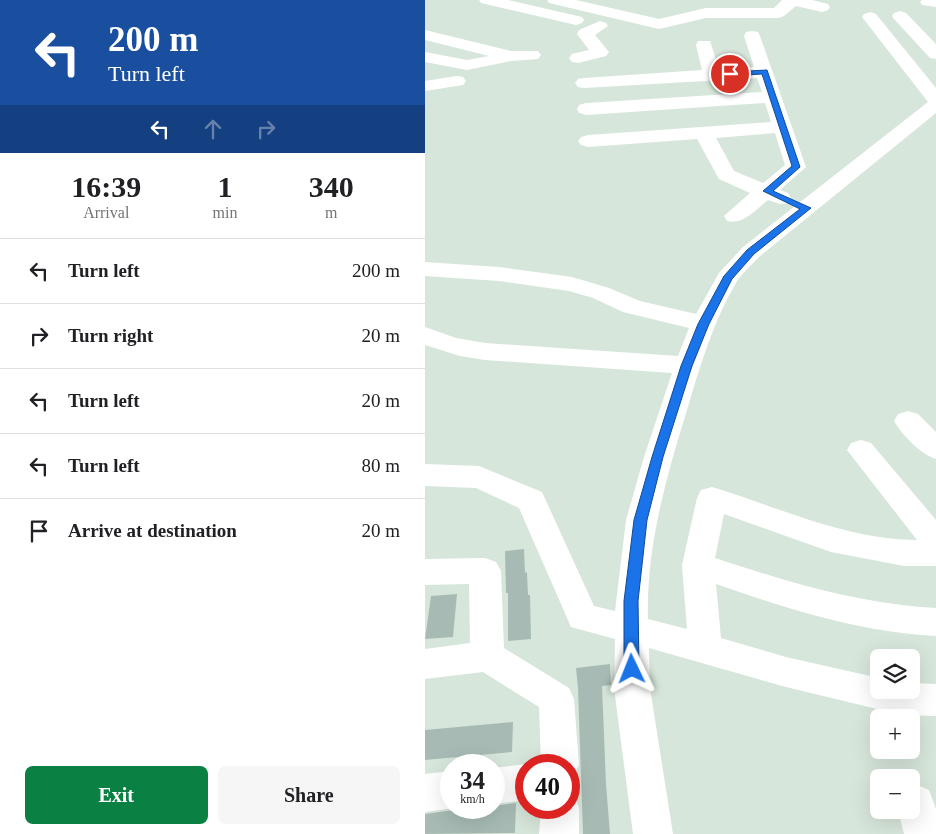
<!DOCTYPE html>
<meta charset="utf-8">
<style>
:root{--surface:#fff;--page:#f6f6f6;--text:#202124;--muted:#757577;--line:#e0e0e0;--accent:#0b8043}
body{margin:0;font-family:"Times New Roman",serif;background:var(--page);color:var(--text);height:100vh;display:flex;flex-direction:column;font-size:19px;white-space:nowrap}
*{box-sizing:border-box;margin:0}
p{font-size:16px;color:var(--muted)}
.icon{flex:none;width:28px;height:28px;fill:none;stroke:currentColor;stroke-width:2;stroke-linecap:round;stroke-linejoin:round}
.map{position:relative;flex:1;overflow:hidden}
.details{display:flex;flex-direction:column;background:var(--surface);width:425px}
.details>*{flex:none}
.guide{background:#1a4fa0;color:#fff;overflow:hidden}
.fabs{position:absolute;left:445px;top:649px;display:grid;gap:10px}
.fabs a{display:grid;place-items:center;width:50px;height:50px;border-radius:8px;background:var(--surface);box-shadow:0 5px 20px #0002;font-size:25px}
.speed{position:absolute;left:15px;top:754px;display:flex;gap:10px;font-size:25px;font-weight:700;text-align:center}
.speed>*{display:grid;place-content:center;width:65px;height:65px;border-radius:50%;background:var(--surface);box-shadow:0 5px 20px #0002;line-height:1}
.speed small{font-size:12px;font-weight:400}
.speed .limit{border:8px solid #d22;background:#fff;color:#111}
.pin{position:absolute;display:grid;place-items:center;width:42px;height:42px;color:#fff;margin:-21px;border:2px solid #fff;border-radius:50%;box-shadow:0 1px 5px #0007}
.me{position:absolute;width:55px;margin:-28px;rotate:358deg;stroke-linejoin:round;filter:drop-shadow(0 0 4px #0008)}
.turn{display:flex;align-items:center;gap:18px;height:105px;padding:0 25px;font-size:22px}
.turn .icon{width:65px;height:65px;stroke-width:2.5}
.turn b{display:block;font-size:35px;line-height:42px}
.lanes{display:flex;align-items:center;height:48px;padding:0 25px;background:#0003;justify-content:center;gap:25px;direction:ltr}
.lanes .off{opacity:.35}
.eta{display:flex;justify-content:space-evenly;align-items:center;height:85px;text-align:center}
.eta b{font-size:30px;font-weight:700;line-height:35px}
.cta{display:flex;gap:10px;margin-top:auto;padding:10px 25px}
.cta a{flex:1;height:58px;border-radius:8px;background:var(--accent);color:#fff;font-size:20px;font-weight:700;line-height:58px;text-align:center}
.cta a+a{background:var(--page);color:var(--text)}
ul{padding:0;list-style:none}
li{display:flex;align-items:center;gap:15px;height:65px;padding:0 25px;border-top:1px solid var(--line)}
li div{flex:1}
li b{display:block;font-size:19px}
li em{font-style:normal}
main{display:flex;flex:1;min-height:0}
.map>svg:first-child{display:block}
.building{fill:#a7bbb4}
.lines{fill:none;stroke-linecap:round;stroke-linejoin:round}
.minor{fill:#fff;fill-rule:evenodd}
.route{fill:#1a73e8;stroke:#114b97}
</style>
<main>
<section class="details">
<div class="guide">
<div class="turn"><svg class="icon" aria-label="left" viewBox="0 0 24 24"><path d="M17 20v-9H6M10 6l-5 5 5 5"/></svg><div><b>200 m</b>Turn left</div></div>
<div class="lanes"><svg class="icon" aria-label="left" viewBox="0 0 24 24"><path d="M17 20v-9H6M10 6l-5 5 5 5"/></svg><svg class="icon off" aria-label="ahead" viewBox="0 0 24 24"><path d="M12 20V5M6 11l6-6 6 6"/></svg><svg class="icon off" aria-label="right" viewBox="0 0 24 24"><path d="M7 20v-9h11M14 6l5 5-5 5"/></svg></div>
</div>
<div class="eta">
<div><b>16:39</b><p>Arrival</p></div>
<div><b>1</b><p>min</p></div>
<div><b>340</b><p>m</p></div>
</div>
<ul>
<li><svg class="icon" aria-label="left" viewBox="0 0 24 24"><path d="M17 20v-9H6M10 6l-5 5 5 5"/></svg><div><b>Turn left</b></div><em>200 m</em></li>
<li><svg class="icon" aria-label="right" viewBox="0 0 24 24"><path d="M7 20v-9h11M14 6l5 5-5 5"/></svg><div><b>Turn right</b></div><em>20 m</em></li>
<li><svg class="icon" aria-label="left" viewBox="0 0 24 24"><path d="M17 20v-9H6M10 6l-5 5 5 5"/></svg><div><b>Turn left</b></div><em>20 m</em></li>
<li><svg class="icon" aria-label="left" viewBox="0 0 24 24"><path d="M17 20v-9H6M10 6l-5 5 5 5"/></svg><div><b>Turn left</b></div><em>80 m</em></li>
<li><svg class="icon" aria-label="arrive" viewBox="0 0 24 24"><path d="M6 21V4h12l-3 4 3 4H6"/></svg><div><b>Arrive at destination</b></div><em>20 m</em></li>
</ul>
<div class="cta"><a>Exit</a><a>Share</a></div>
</section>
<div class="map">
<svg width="511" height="834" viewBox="0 0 511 834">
<rect width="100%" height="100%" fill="#d7e6da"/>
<g class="building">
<path d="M99,549l1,24 2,-1 1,23h2l1,44 -23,2v-48h-2l-1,-42z"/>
<path d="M32,594l-4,43 -28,2 6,-43z"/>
<path d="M185,664l1,21 -9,1 4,98 4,50h-27l-5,-146 -2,-20z"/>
<path d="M88,722l-1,30 -87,8v-30z"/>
<path d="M91,803l-1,30 -90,1v-20l29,-4 2,-2h38v-2z"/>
</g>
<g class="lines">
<g class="minor">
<path d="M54,0h29l74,17 2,3 -2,3 -6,2 -95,-22z"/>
<path d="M122,0h29l83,19 47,-11h68l8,-8h30l16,4 2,3 -2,3 -6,2 -26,-6 -12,10 -6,2h-72l-47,11 -110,-26z"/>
<path d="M497,0h14v7l-14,-2 -2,-3z"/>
<path d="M475,11l6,2 30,31v15l-6,-1 -36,-39 -2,-3 2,-3z"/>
<path d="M445,12l6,2 60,74v25l-177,144c-7,8 -17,16 -23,26 -23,39 -36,83 -49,127 -21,68 -41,137 -39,209l39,10 -5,-64 15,-67 4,-8 11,-3c66,20 135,53 205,53l-70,-90 4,-7 10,-3 10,3 65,77v46h-32l-73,-14 -107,-38 -9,44c73,24 144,46 221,50v28c-77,-4 -148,-27 -220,-52l5,54 65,19 93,21v12h32v-7l25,1v32l-34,-1 -116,-28 -137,-39 1,40 23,146h-40l-19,-146 1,-49 -44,-12 -52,-119 -43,-20 -51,-2v-22l54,2 63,26 52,114 21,5 11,-91 18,-63 28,-84 -187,-13 -25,-4 -35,-11v-18l31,11 29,5 193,13 11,-28 -66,-16 -30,-14 -24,-7 -70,-10 -74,-5v-14l74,5 73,10 37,11 31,13 56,13 23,-41 24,-26 185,-145 -66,-85 2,-3z"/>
<path d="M175,21l6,2 2,3 -13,9 14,17 -3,4 -28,7 -6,-1 -3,-4 3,-4 17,-4 -12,-16 2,-4z"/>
<path d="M0,30l86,21h27l3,4 -3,4 -27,2 -44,9 -42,-8v-10l42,8 22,-4 -64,-16z"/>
<path d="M327,31l6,1 2,4 46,131 -26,23 8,3 3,5 -3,5 -8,1 -12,-4c-13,10 -24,25 -41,21l-3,-5 26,-23 -31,-14 -22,-40 -109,8 -7,-2 -3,-4 3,-4 7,-2 183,-13 -6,-19 -179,12 -7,-2 -2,-4 2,-4 7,-2 176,-11 -5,-14 -173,10 -6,-1 -3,-4 3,-4 6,-1 118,-8 -6,-25 2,-4h12l9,28 35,-2 -10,-31 2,-4zM350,133l10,32 -22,18 -29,-12 -18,-33z"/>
<path d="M32,76l6,1 3,4 -3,4 -38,6v-10z"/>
<path d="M483,411l10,3 18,18v27c-16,-5 -33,-23 -42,-38l4,-7z"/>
<path d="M60,558l11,4 5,9 3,77 65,40 5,11 5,66 -6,13 -4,1v-14h-28l-2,-58 -56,-35 -58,7v-30l45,-6 -1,-59 -44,1v-26z"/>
<path d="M101,764l3,1h-3v35l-32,4v-36z"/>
<path d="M26,771v37h3l-29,4v-38z"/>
<path d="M490,784l14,6 7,19v25h-32l-6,-24h13v-24z"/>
<path d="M144,792l5,2 5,14v26h-40l2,-26h28z"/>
</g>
</g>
<path class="route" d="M342,70l33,97 -27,24 38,17 -57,46 -22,25 -23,45 -17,42 -29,91 -16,63 -9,81 1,68 -2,4 -5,2 -5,-2 -3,-4v-68l10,-81 18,-63 29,-91 17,-42 26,-48 23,-26 53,-41 -37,-18 29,-25 -30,-92 -32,2 -4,-2 4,-2z"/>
</svg>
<div class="fabs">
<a><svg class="icon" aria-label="layers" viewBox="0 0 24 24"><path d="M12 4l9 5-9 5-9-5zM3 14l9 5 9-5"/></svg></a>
<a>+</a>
<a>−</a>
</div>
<div class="speed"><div>34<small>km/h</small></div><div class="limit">40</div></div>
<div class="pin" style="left:305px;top:74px;background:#d93025"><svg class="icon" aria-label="arrive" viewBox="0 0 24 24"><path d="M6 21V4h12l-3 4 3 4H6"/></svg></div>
<svg class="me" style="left:207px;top:669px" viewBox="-20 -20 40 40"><path d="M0-17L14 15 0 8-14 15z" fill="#1a73e8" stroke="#fff" stroke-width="4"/></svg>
</div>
</main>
